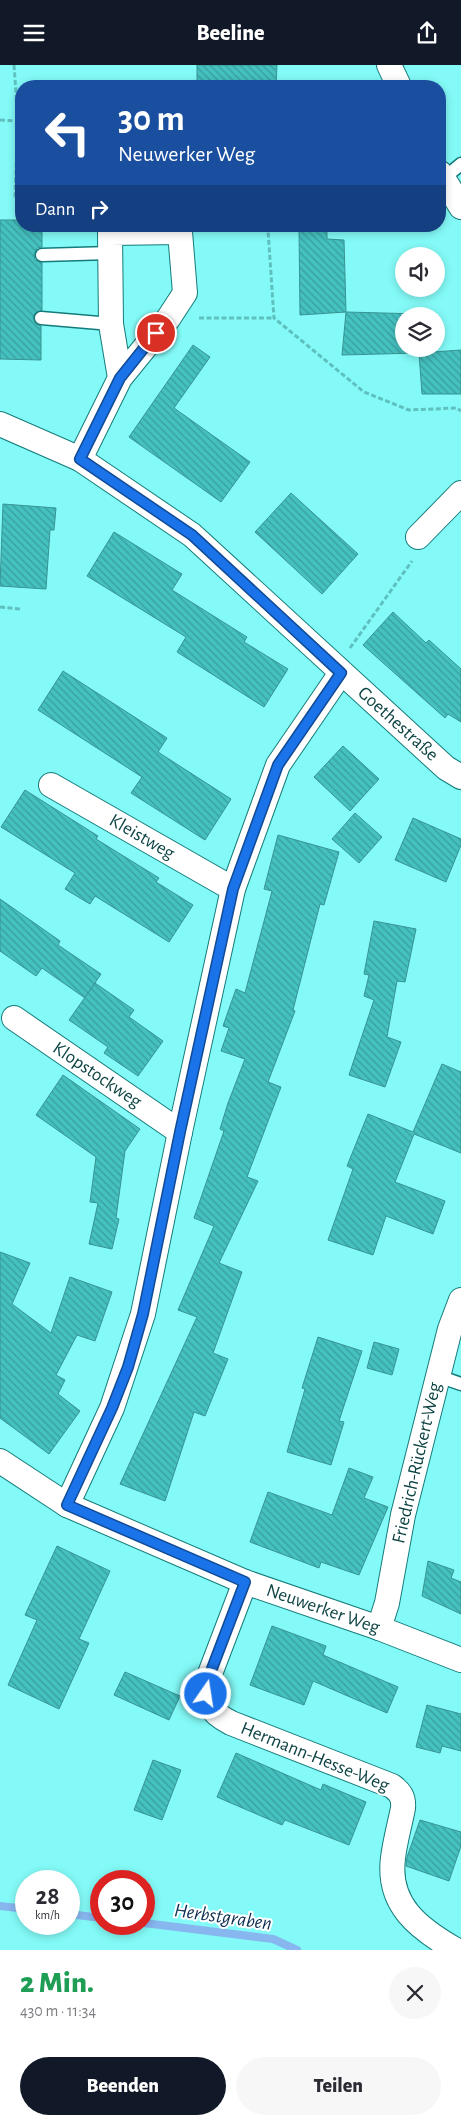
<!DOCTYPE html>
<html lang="de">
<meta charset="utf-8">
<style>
:root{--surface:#fff;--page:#f7f7f7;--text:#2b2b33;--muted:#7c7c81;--accent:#111827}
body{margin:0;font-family:"Alegreya Sans",sans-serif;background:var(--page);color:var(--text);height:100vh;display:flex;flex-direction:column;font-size:19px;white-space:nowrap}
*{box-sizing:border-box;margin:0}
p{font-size:16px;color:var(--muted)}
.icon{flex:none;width:28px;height:28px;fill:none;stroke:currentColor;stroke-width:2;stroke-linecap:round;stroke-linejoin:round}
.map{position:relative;height:1885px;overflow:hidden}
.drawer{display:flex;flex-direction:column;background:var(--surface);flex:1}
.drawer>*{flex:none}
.top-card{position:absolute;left:15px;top:15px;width:431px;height:152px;border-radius:20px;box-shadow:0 2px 8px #0003;background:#1a4fa0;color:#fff;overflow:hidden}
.fabs{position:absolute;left:395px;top:182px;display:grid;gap:10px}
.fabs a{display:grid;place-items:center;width:50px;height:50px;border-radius:50%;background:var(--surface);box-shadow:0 2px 8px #0003;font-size:25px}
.speed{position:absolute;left:15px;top:1805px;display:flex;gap:10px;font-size:25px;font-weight:700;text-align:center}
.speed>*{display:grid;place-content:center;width:65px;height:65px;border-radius:50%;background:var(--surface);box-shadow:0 2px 8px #0003;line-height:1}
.speed small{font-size:12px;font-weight:400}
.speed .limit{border:8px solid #d22;background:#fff;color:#111}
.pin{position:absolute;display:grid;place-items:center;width:42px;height:42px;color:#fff;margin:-21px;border:2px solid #fff;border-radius:50%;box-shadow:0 1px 5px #0007}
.me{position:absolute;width:55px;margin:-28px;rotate:13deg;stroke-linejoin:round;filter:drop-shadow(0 0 4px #0008)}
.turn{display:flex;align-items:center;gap:18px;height:105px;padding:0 20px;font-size:22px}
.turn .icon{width:65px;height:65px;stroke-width:2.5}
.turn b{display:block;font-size:35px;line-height:42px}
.then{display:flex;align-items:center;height:48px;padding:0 20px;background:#0003;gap:10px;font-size:19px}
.round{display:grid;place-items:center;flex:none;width:52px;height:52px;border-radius:26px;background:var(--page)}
.headline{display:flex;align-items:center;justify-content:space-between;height:85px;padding:0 20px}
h1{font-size:30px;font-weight:800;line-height:38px;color:#1e9e55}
.button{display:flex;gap:10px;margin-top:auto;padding:10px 20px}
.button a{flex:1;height:58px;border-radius:30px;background:var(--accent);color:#fff;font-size:20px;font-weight:800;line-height:58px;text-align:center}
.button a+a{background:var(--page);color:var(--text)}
header{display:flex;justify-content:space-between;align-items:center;height:65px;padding:0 20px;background:var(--accent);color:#fff;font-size:22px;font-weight:800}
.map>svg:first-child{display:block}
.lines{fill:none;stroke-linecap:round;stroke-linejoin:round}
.stream{stroke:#88b6ef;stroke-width:8}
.building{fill:url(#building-back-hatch);stroke:#379493}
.lane-casing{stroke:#147b7a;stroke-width:15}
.street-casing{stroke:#147b7a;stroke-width:26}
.path{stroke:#5fc1bf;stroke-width:3;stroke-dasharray:5 2.5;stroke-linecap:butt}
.lane{stroke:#fff;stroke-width:12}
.street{stroke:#fff;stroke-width:24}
.route-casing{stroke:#114b97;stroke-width:12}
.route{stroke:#1a73e8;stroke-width:9}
.labels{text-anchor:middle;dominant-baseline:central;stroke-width:4;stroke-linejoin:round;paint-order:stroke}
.street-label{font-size:19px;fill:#0f4444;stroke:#fff}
.water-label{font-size:20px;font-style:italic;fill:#0c2d51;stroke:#fff}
</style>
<header><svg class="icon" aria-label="menu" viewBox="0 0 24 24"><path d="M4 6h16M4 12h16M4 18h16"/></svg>Beeline<svg class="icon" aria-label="share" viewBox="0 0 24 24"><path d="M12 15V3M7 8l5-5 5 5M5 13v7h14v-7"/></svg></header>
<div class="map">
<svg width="461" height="1885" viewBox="0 0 461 1885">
<defs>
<pattern id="building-back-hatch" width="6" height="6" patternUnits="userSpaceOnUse" patternTransform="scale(1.25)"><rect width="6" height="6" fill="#45c1c0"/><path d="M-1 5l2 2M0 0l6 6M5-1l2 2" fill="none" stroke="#389e9e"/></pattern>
</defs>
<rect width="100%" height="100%" fill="#83faf7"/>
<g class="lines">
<g class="stream">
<path d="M0,1841l26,3"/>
<path d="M69,1849l32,4"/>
<path d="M144,1858l129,16 24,11"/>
</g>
</g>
<g class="building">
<path d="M197,0h80l-1,21h-79z"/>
<path d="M0,155h21v6h21v21l-5,1 -3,7 1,5 7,3v47l-7,3 -2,5 3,6 5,2v34l-41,-1z"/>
<path d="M299,161h28v13l17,1 2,72 -46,3z"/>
<path d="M346,247l74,2v2h-16v33h16l-1,4 -77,2z"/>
<path d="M193,280l17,12 -36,51 76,54 -29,40 -92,-65z"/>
<path d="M461,285v44h-39l-3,-41z"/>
<path d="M291,428l67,61 -36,40 -67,-62z"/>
<path d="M3,439l53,4 -2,22h-4l-4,59 -46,-3z"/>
<path d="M114,467l68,42 -10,16 75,47 -3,5 44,27 -24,38 -87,-55 9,-15 -99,-61z"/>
<path d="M393,547l33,31 3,-3 32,29v53l-13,-8 -3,4 -82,-73z"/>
<path d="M63,606l104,67 -9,14 73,47 -26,41 -74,-47 11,-16 -104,-67z"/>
<path d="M343,681l36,33 -29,32 -36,-34z"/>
<path d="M25,725l73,46 -2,3 63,39 -3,4 37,23 -24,37 -74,-46 -5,8 -25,-15 10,-16 -74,-46z"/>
<path d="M355,748l27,24 -23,26 -27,-24z"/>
<path d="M413,753l48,21v6l-15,37 -51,-22z"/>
<path d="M278,770l61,17 -15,53 -4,-1 -27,106 2,1 -27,71 13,5 -34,90 11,4 -39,82 23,9 -29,81 15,6 -23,57 -11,-4 -29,89 -45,-17 77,-167 -19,-7 36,-84 -20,-8 30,-87 -4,-2 8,-26 17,-44 -24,-8 8,-23 -6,-2 13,-37 9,4 27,-102 -8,-2z"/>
<path d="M0,834l60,42 -2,4 43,29 -16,24 -43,-30 -6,8 -36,-25z"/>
<path d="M374,856l42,8 -11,53 -8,-1 -10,56 14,5 -16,45 -36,-12 25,-75 -10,-4 5,-21 -5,-1z"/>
<path d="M95,918l39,27 -5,7 34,24 -25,35 -34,-23 4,-6 -39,-27z"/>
<path d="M442,999l19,8v81l-47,-19 -19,48 50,19 -12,33 -47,-18 -13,39 -45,-15 25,-71 -6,-3 21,-52 45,18z"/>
<path d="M63,1010l77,54 -15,22 -9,67 3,1 -7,30 -23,-5 9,-41 -8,-1 6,-45 -60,-42z"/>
<path d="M0,1187l30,11 -18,41 39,29 19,-56 42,15 -17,49 -18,-6 -21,40 9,5 -7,14 22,17 -31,43 -49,-36z"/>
<path d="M318,1272l44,14 -23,70 5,1 -13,43 -44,-13 18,-63 -3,-1z"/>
<path d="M374,1277l25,7 -7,26 -25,-7z"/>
<path d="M349,1403l24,9 -9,21 24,9 -29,68 -38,-13 -2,6 -69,-26 18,-50 64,23z"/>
<path d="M57,1481l53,25 -31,68 10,4 -30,66 -51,-24 29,-65 -12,-5z"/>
<path d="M428,1496l26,9 -3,8 10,4v32l-39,-18z"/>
<path d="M272,1561l54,20 -3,9 75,32 -11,26 -74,-32 -9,24 -54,-20z"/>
<path d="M125,1607l55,24 -11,24 -55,-25z"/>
<path d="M427,1640l34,9v37l-19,-5 -2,7 -24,-6z"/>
<path d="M236,1688l85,37 2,-6 43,18 -17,43 -64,-25 -3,5 -65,-28z"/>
<path d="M153,1695l28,10 -19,50 -28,-10z"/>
<path d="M420,1755l41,12v14l-12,35 -43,-15 1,-9z"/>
</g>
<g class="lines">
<defs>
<g id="lane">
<path d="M443,114l18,-15"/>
<path d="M42,190l68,-2"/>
<path d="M41,253l70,6"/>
<path d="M438,1311l23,8"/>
</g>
<g id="street">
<path d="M389,0l10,21"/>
<path d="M440,108l21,34"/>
<path d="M0,359l80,35 112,76 254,233 15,9"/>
<path d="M80,394l40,-81 48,-59 17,-26 -5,-61 -70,1 1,91 9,54"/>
<path d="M418,472l43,-44"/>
<path d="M51,720l182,104"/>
<path d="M14,953l166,114"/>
<path d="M0,1396l67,44 178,77 134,46 82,32"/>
<path d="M67,1440l45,-97 31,-94 37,-182 53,-243 45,-124 63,-92"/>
<path d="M245,1517l-37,97c-3,23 1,33 23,44l161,63c8,6 12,11 11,22 -3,16 -8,33 -10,50 -6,47 26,71 63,92"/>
<path d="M379,1563l8,-25 16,-88 47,-186 11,-29"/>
</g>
</defs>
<use href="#lane" class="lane-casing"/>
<use href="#street" class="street-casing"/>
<g class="path">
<path d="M14,0l4,56 -3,75h6"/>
<path d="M0,55l18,1"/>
<path d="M265,161l3,4 6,88 90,74 45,18 48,-2 4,3"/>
<path d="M199,253h75"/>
<path d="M0,542l21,2"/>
<path d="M350,583l62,-87"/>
</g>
<use href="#lane" class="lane"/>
<use href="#street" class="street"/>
</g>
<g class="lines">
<defs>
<path id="route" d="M156,268l-36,45 -40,81 112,76 149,138 -63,92 -45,124 -53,243 -37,182 -15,53 -16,41 -45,97 178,77 -37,97 -2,15"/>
</defs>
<use href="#route" class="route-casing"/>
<use href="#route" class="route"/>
</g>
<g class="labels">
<g class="street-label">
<text transform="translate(398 659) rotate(42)">Goethestraße</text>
<text transform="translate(142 772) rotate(30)">Kleistweg</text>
<text transform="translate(97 1010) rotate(34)">Klopstockweg</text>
<text transform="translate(417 1398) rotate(-77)">Friedrich-Rückert-Weg</text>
<text transform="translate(323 1544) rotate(19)">Neuwerker Weg</text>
<text transform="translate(315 1692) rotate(22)">Hermann-Hesse-Weg</text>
</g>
<g class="water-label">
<text transform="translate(223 1852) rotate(8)">Herbstgraben</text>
</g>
</g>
</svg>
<div class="fabs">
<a><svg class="icon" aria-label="sound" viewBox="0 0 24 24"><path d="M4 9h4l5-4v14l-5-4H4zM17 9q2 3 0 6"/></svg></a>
<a><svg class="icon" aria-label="layers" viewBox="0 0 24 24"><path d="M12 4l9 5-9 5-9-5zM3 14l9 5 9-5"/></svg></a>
</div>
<div class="speed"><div>28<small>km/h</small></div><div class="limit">30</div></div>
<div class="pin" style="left:156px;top:268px;background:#d93025"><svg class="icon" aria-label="arrive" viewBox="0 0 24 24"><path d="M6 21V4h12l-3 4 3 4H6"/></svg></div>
<svg class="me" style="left:206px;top:1629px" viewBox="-20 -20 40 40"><circle r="17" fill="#1a73e8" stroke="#fff" stroke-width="3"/><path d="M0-11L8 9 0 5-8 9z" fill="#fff"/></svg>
<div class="top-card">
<div class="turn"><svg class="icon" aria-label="left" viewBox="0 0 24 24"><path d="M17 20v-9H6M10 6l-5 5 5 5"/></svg><div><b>30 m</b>Neuwerker Weg</div></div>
<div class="then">Dann<svg class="icon" aria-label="right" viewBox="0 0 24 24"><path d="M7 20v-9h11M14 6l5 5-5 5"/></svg></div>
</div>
</div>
<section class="drawer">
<div class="headline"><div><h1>2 Min.</h1><p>430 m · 11:34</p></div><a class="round"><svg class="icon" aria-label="close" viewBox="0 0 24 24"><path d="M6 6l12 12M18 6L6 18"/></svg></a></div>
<div class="button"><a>Beenden</a><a>Teilen</a></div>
</section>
